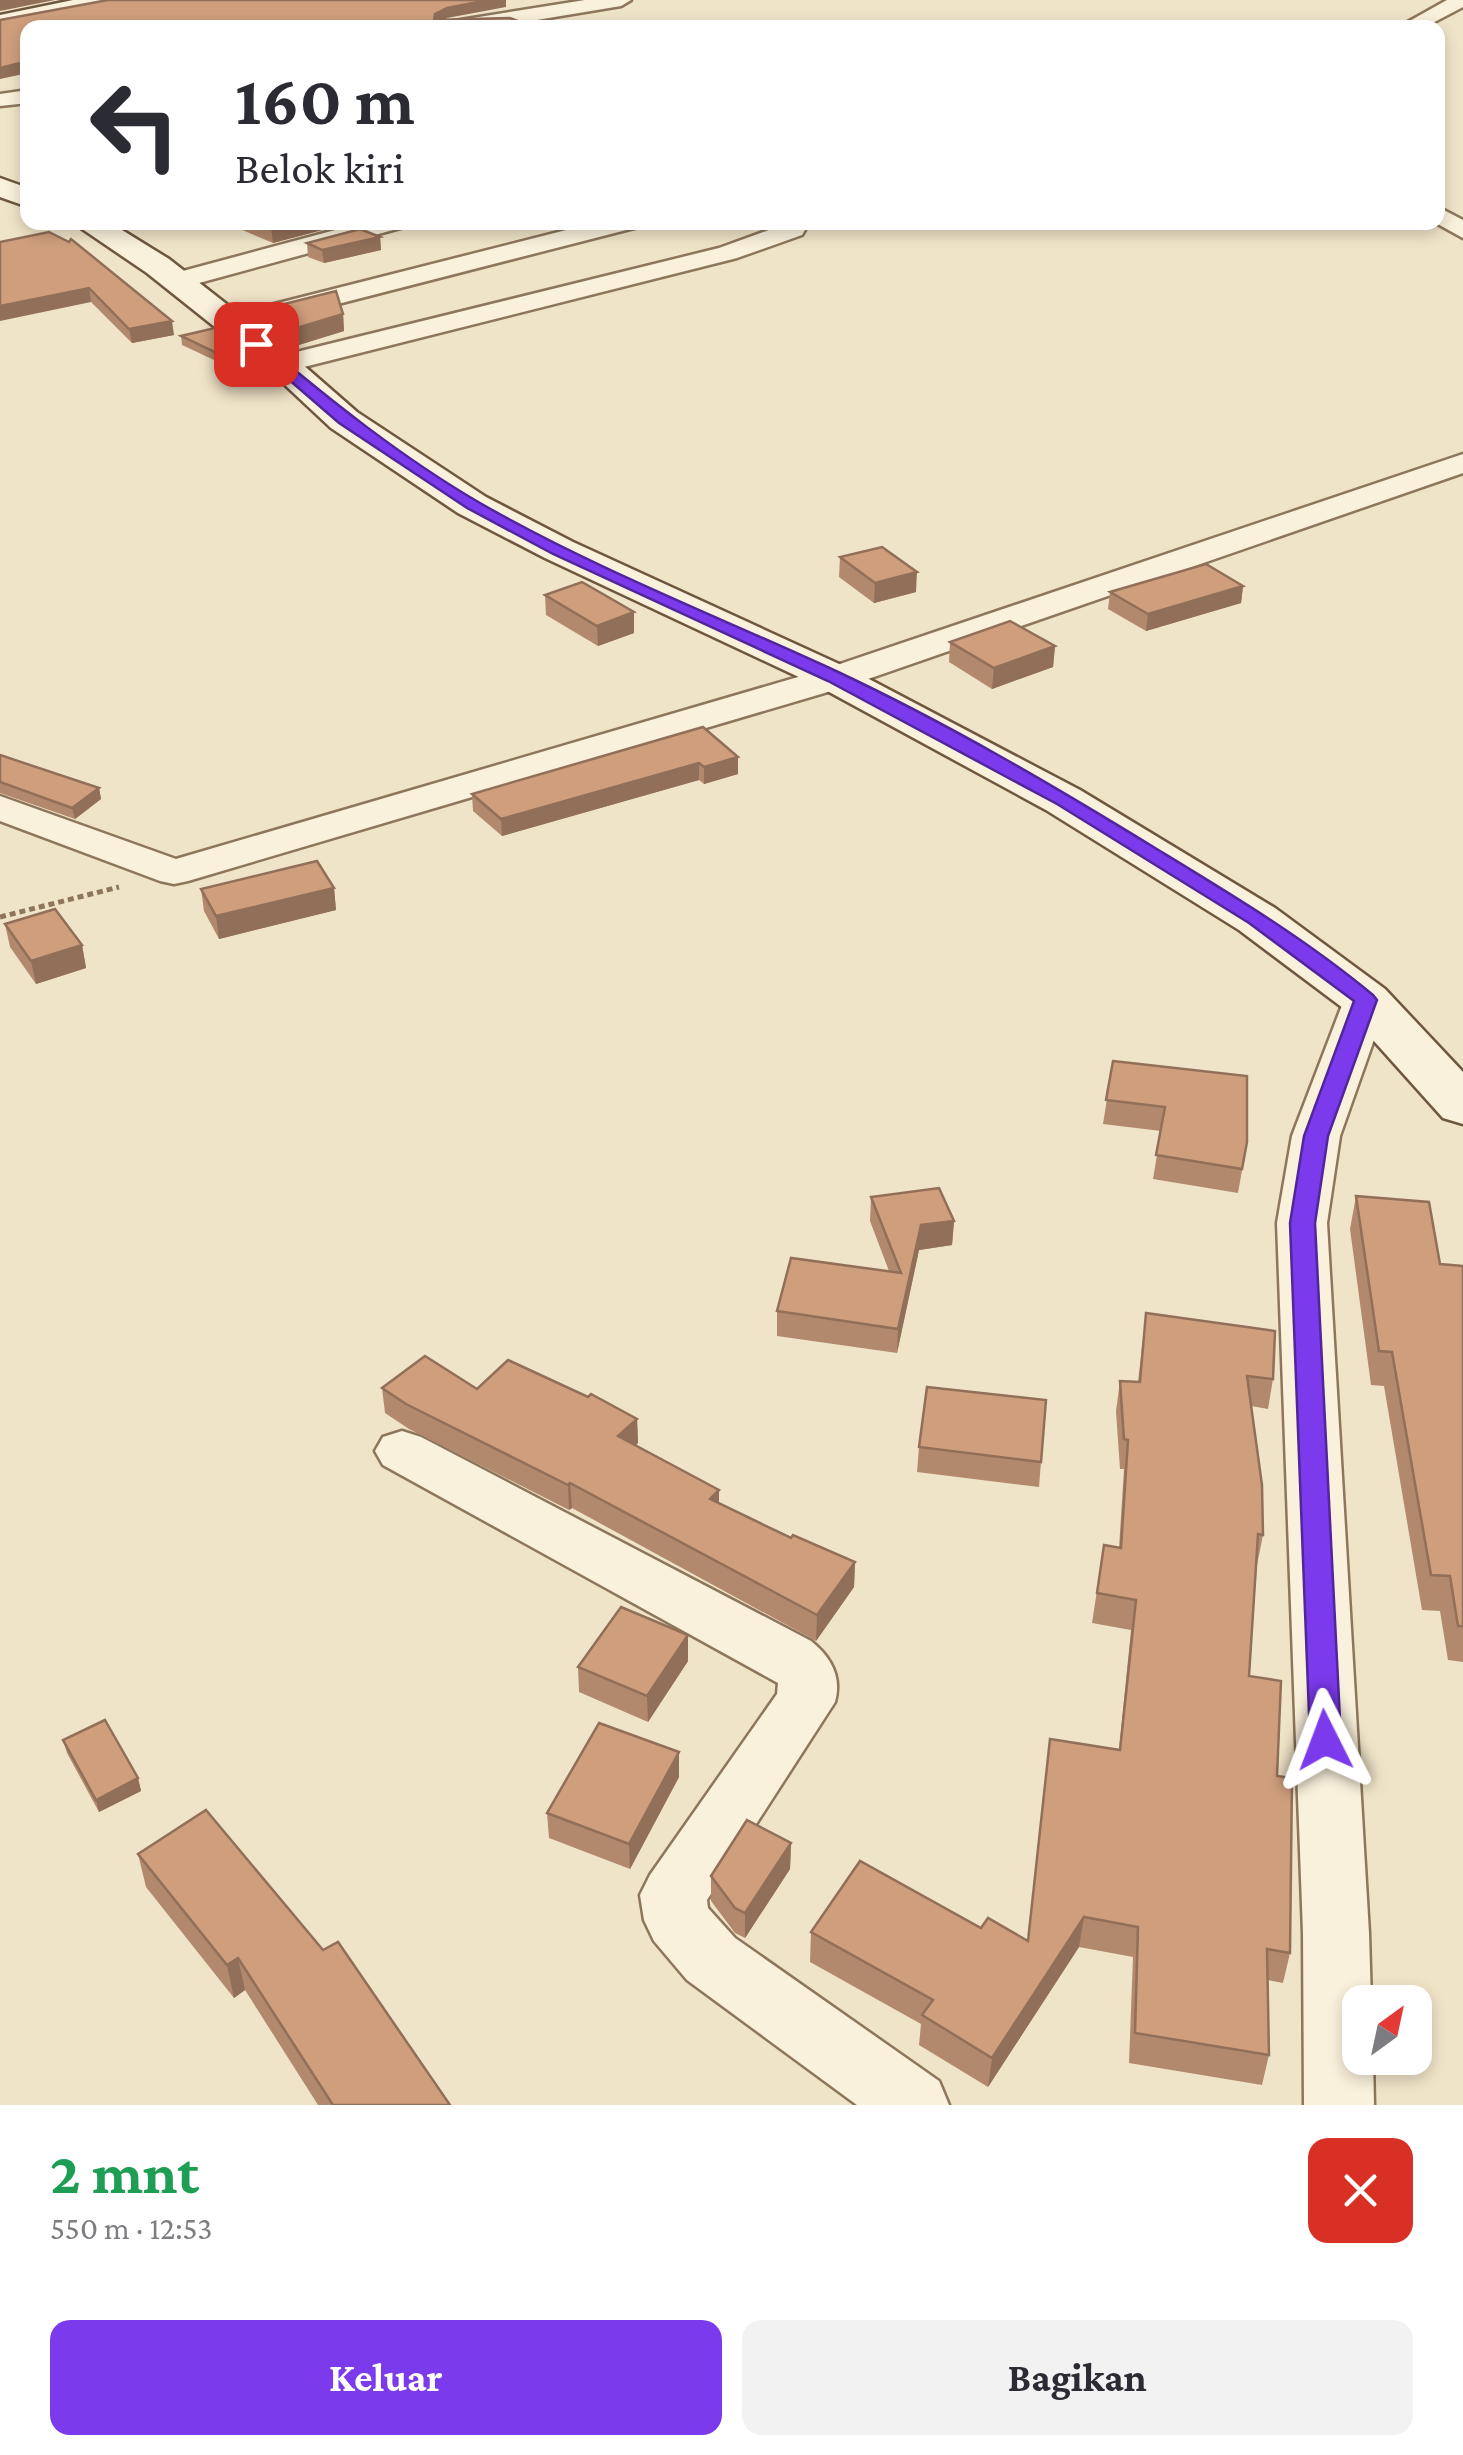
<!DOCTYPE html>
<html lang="id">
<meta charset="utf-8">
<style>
:root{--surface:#fff;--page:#f2f2f3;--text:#2b2b33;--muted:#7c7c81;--accent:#7c3aed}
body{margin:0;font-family:"Crimson Pro",serif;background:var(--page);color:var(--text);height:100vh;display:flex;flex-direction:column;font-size:38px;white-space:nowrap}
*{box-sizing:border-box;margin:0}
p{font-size:32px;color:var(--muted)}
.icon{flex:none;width:55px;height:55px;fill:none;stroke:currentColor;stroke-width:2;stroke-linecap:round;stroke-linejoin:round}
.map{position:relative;height:2105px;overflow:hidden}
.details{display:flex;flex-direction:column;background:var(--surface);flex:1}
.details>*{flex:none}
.banner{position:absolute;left:20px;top:20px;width:1425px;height:210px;border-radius:20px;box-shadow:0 5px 15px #0003;background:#fff;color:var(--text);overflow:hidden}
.needle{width:65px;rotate:33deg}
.controls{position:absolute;left:1342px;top:1985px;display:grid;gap:20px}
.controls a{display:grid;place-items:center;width:90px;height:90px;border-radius:20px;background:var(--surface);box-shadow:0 5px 15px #0003;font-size:50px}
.pin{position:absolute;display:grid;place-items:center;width:85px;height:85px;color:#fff;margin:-42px;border-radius:20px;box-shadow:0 5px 15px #0006}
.me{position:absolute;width:110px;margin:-55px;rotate:357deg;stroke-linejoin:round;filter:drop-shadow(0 0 8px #0008)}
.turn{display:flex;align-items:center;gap:35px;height:210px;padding:0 50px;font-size:45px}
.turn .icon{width:130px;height:130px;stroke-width:2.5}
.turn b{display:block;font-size:70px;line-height:85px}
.round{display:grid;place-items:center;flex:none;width:105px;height:105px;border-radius:20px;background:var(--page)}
.head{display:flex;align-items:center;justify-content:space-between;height:170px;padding:0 50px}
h1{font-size:60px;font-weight:700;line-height:75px;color:#1e9e55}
.primary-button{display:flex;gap:20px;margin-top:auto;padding:20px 50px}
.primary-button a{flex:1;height:115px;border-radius:20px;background:var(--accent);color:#fff;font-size:40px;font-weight:700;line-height:115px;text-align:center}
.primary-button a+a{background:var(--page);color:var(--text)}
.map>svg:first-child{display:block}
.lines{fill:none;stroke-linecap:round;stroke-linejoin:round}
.street-casing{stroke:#8d765c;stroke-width:5}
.secondary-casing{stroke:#6f573f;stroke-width:5}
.path{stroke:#8d765c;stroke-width:5;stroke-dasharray:6 4;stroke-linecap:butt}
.street{fill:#faf1dc;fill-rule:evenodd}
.secondary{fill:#faf1dc;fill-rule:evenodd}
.wall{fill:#b2896c}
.shaded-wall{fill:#916f58}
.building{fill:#cf9f7d;stroke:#916f58;stroke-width:2.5}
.route{fill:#7c3aed;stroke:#51269a;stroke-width:2.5}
</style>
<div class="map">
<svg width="1463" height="2105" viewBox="0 0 1463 2105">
<rect width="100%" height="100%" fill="#f0e4c8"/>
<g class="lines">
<defs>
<g id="street">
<path d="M585,0h46l-10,6 -133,22h-50l10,-6z"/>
<path d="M1447,0h16v7l-40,21h-26z"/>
<path d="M28,90v13l-28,3v-12z"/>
<path d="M1438,207l25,13v18l-29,-16h4z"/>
<path d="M365,222h42l-3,5 -227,62 -13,-8 4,-6z"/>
<path d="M598,222h43l-3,5 -409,105 -14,-8 4,-6z"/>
<path d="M779,222h24l2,8 -3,5 -65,23 -445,112 -10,2 -14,-8 4,-6 447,-110 61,-22z"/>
<path d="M1463,454v19l-615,213 -660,195 -14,3 -14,-3 -160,-60v-25l176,63 646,-189z"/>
<path d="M1366,987l15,4 7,9 -48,136 -13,87 42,710 2,69h-11v56h13l1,47h-70l-1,-172 -26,-710 15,-87 52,-136 7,-9z"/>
<path d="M402,1431l19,6 390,204c20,16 31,36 24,61l-128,198 1,8 27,30 204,143 10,24h-92l-170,-125 -33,-39 -10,-21 -4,-25 10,-20 127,-181 1,-11 -395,-218 -8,-14 8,-14z"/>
</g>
<g id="secondary">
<path d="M73,0h47l-12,7 -108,22v-14z"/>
<path d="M0,178l28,10v19l-28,-10z"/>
<path d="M72,222h37l60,37 125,98 63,55 129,85 87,45 277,127 230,121 195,118 110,81 78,83v52l-20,-6 -96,-107 -108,-81 -193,-120 -226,-123 -275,-129 -87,-45 -127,-85 -61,-57 -123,-98z"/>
</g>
</defs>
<use href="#street" class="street-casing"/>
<use href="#secondary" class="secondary-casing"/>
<path class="path" d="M0,917l119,-30"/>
<use href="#street" class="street"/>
<use href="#secondary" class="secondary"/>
</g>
<g class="wall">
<path d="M234,222h91l1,7 -53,14 -38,-16z"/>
<path d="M49,232l125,103 -42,8 -41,-41z"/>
<path d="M380,237l1,13 -57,13 -16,-6 -1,-14z"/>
<path d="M260,310l83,4 1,17 -55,17 -27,-21z"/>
<path d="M181,336l69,16 1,8 -22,7 -47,-22z"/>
<path d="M840,557l76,35 -42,11 -35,-26z"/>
<path d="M1243,586l-2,17 -95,28 -38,-22 2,-17z"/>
<path d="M545,595l89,38 -36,13 -52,-31z"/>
<path d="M950,642l105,4 -2,21 -61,22 -43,-27z"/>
<path d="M0,755l99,33 2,11 -26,20 -75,-26z"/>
<path d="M738,757v17l-34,10 -5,-4 -197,56 -29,-25 -1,-17z"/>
<path d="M334,888l2,22 -117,29 -15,-28 -3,-22z"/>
<path d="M5,924l77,21 4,23 -50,16 -26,-37z"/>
<path d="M1113,1061l134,81 -9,51 -85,-14 8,-48 -58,-7z"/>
<path d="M1356,1196l84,68 23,2v396l-15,-2 -8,-49 -18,-1 -38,-224 -13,-1 -21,-156z"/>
<path d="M871,1197l83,24 -2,24 -33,5 -22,103 -120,-17v-25l112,-40 -19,-50z"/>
<path d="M1146,1313l127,66 -5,30 -17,-3 12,129 -6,30 -8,111 28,100 13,177 -7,30 -15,-3 1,75 -7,30 -133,-22 4,-106 -54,-10 -91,140 -69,-42 2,-21 -111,-62 1,-30 170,-4 46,13 92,-191 12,-120 -39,-7 12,-78 15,3 5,-79h-4l-4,-58 4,-30 18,1z"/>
<path d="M382,1388l95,1 160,30 1,24 -2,2 83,45v13l72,35 64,24 -1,25 -38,54 -244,-133 -3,2 -160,-81 -24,-16z"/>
<path d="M919,1447l122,15 -2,25 -122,-15z"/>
<path d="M688,1635v26l-40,61 -69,-30 -1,-25z"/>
<path d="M63,1740l75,38 3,13 -42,21 -32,-59z"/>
<path d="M679,1752v25l-49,92 -81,-31 -2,-25z"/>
<path d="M791,1843l-1,26 -45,69 -10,-5 -24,-32v-25z"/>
<path d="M138,1854l312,251h-132l-73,-115 -11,8 -88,-111z"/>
</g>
<g class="shaded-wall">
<path d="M0,0h55l-55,11z"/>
<path d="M489,0h17v7l-59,11 -11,7 -1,3v-14l12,-6z"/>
<path d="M518,21l1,7h-38z"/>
<path d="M28,61v12l-28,6v-11z"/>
<path d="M287,222h38l1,7 -53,14 -2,-16z"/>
<path d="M380,237l1,13 -57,13 -2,-13z"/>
<path d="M89,288l2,14 -91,19v-15z"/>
<path d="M343,314l1,17 -55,17 -2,-17z"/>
<path d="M172,321l2,14 -42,8 -3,-14z"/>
<path d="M250,352l1,8 -22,7 -2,-9z"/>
<path d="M917,572l-1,20 -42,11 1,-20z"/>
<path d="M1243,586l-2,17 -95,28 2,-17z"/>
<path d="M634,612v21l-36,13 -1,-20z"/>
<path d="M1055,646l-2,21 -61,22 2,-21z"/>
<path d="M738,757v17l-34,10v-17z"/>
<path d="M699,763v17l-197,56 -1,-17z"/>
<path d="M99,788l2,11 -26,20 -3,-11z"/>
<path d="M334,888l2,22 -117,29 -3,-23z"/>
<path d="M82,945l4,23 -50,16 -5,-23z"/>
<path d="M954,1221l-2,24 -33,5 -22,103 1,-24 23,-104z"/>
<path d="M637,1419l1,24 -19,18 -1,-25z"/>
<path d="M570,1483l2,25 -3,2 -1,-25z"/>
<path d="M719,1490v25l-9,-16z"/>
<path d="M855,1562l-1,25 -38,54 1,-26z"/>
<path d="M688,1635v26l-40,61 -1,-26z"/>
<path d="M679,1752v25l-49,92 -1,-25z"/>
<path d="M138,1778l3,13 -42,21 -3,-12z"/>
<path d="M791,1843l-1,26 -45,69v-25z"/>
<path d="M1084,1917l-5,30 -91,140 4,-29z"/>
<path d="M238,1958l7,32 -11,8 -7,-33z"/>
</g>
<g class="building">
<path d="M108,0h381l-42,8 -12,6 -1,6 76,-2 8,3 -37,7h-453v33l-28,7v-48z"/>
<path d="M261,222h26l-16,5z"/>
<path d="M360,229l20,8 -58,13 -15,-7z"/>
<path d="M49,232l20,10 2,-3 101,82 -43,8 -40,-41 -89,18v-64z"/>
<path d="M336,291l7,23 -56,17 -27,-21z"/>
<path d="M219,327l31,25 -23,6 -46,-22z"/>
<path d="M882,547l35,25 -42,11 -35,-26z"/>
<path d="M1206,564l37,22 -95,28 -38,-22z"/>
<path d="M582,582l52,30 -37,14 -52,-31z"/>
<path d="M1010,621l45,25 -61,22 -44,-26z"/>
<path d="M703,727l35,30 -34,10 -5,-4 -198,56 -29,-25z"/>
<path d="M0,755l99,33 -27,20 -72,-26z"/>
<path d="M317,861l17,27 -118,28 -15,-27z"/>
<path d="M55,909l27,36 -51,16 -26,-37z"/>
<path d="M1113,1061l134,15v66l-5,27 -86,-14 9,-48 -59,-7z"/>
<path d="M939,1188l15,33 -33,4 -23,104 -121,-18 14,-53 110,15 -30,-76z"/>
<path d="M1356,1196l73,6 11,62 23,2v360h-5l-8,-50 -19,-1 -39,-223 -13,-1z"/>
<path d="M1146,1313l129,18 -2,48 -26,-3 15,109 1,50 -5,-1 -9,142 32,5 -4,95 15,2 -2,175 -23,-4 2,106 -134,-22 3,-106 -54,-10 -92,141 -70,-43 11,-15 -122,-68 49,-71 121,67 7,-10 40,23 22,-202 70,11 16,-150 -39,-7 7,-48 17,3 7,-108 -4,-1 -4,-58 20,1z"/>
<path d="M425,1356l52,33 31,-29 80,37 3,-3 46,25 -19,17 101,54 -9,9 81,39 2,-3 62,27 -38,53 -247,-132 -2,2 -162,-81 -24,-16z"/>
<path d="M927,1387l119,13 -5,62 -122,-15z"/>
<path d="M621,1607l67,28 -41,61 -69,-29z"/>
<path d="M105,1720l33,58 -42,22 -33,-60z"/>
<path d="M599,1723l80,29 -50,92 -82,-31z"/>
<path d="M206,1810l117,140 15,-8 112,163h-117l-95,-147 -11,7 -89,-111z"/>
<path d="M747,1820l44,23 -46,70 -10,-5 -24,-32z"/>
</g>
<path class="route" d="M251,341h9c70,59 141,116 220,162 113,65 237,113 356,168 111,52 220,116 324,180 74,45 147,89 213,144l4,5 -49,136 -13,87 26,517 -5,9 -11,4 -11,-4 -4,-9 -20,-517 14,-87 50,-135 -105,-78 -192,-119 -229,-123 -275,-127 -86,-46 -128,-85 -88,-76z"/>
</svg>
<div class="controls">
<a><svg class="needle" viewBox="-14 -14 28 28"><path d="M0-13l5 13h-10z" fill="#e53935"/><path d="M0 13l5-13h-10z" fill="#7c7c81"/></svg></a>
</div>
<div class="pin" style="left:256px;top:344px;background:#d93025"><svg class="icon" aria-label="arrive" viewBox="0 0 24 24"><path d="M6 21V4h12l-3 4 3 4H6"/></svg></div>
<svg class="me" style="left:1325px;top:1740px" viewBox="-20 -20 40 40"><path d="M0-17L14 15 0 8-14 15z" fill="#7c3aed" stroke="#fff" stroke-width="4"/></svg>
<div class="banner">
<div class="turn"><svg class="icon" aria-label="left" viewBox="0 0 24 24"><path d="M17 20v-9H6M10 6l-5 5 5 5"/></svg><div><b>160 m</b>Belok kiri</div></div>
</div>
</div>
<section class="details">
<div class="head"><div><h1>2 mnt</h1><p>550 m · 12:53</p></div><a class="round" style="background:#d93025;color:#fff"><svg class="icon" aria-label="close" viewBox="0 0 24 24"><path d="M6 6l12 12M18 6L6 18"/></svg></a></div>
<div class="primary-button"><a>Keluar</a><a>Bagikan</a></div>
</section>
